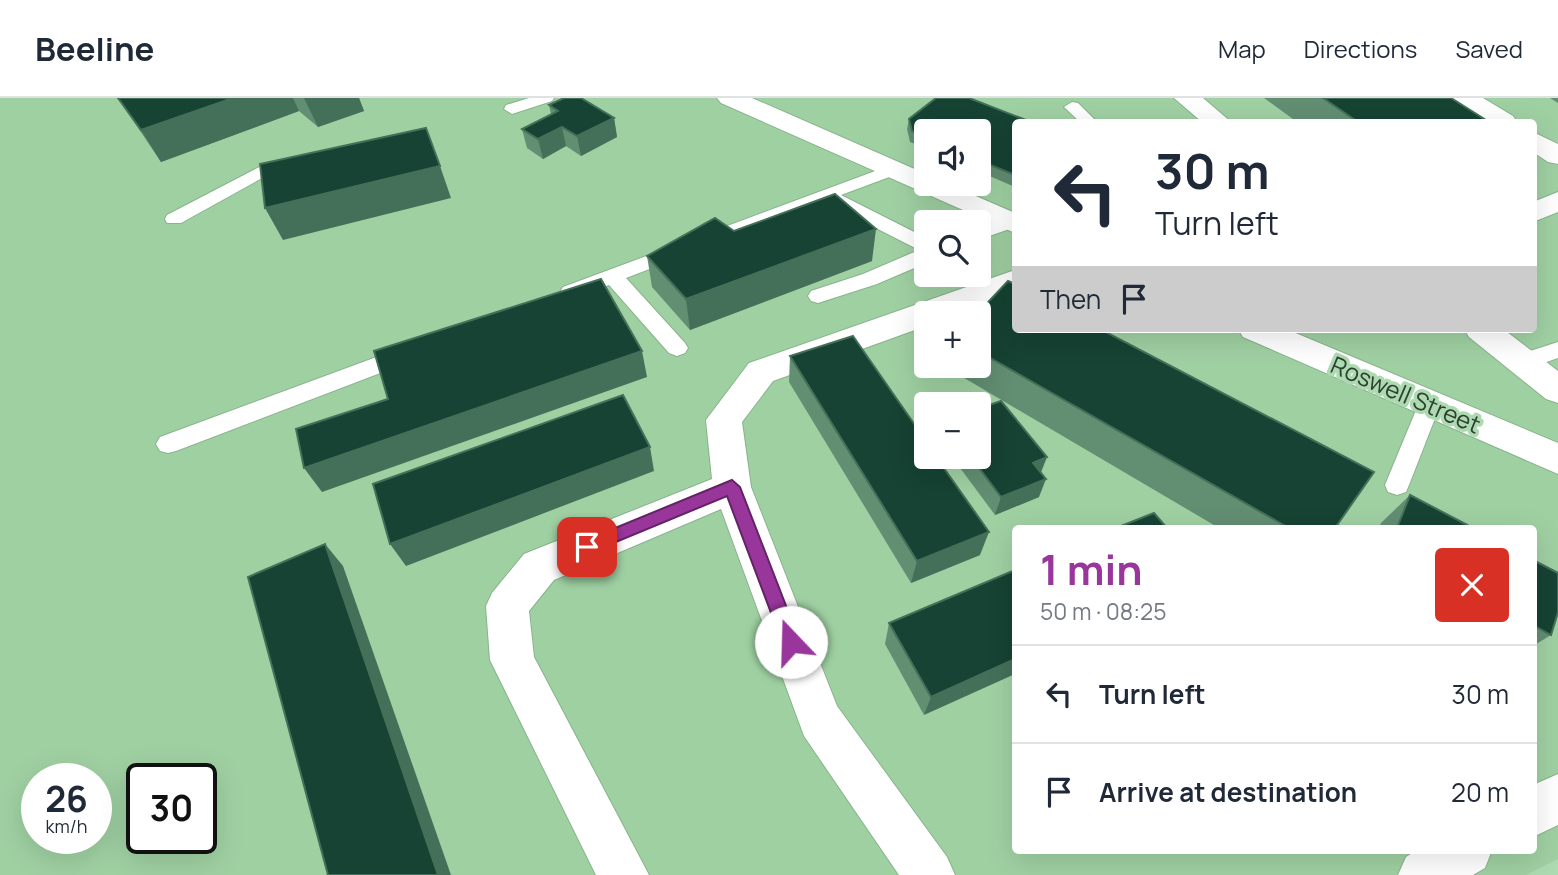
<!DOCTYPE html>
<meta charset="utf-8">
<style>
:root{--surface:#fff;--page:#f2f2f3;--text:#1f2937;--muted:#747a83;--line:#e0e1e3;--accent:#99369c}
body{margin:0;font-family:Manrope,sans-serif;background:var(--page);color:var(--text);height:100vh;display:flex;flex-direction:column;font-size:26px;white-space:nowrap}
*{box-sizing:border-box;margin:0}
p{font-size:23px;color:var(--muted)}
.icon{flex:none;width:38px;height:38px;fill:none;stroke:currentColor;stroke-width:2;stroke-linecap:round;stroke-linejoin:round}
.map{position:relative;flex:1;overflow:hidden}
.details{position:absolute;left:1012px;top:427px;width:525px;height:329px;display:flex;flex-direction:column;background:var(--surface);border-radius:7px;box-shadow:0 7px 28px #0002}
.details>*{flex:none}
.hud{position:absolute;left:1012px;top:21px;width:525px;height:214px;border-radius:7px;box-shadow:0 7px 28px #0002;background:#fff;color:var(--text);overflow:hidden}
.controls{position:absolute;left:914px;top:21px;display:grid;gap:14px}
.controls a{display:grid;place-items:center;width:77px;height:77px;border-radius:7px;background:var(--surface);box-shadow:0 7px 28px #0002;font-size:35px}
.speed{position:absolute;left:21px;top:665px;display:flex;gap:14px;font-size:35px;font-weight:700;text-align:center}
.speed>*{display:grid;place-content:center;width:91px;height:91px;border-radius:50%;background:var(--surface);box-shadow:0 7px 28px #0002;line-height:1}
.speed small{font-size:18px;font-weight:400}
.speed .limit{border:4px solid #111;border-radius:10px;background:#fff;color:#111}
.pin{position:absolute;display:grid;place-items:center;width:60px;height:60px;color:#fff;margin:-30px;border-radius:14px;box-shadow:0 4px 10px #0006}
.me{position:absolute;width:77px;margin:-38px;rotate:339deg;stroke-linejoin:round;filter:drop-shadow(0 0 5px #0008)}
.turn{display:flex;align-items:center;gap:24px;height:147px;padding:0 28px;font-size:32px}
.turn .icon{width:91px;height:91px;stroke-width:2.5}
.turn b{display:block;font-size:49px;line-height:60px}
.then{display:flex;align-items:center;height:66px;padding:0 28px;background:#0003;gap:14px;font-size:26px}
.round{display:grid;place-items:center;flex:none;width:74px;height:74px;border-radius:7px;background:var(--page)}
.head{display:flex;align-items:center;justify-content:space-between;height:119px;padding:0 28px}
h1{font-size:42px;font-weight:700;line-height:52px;color:var(--accent)}
ul{padding:0;list-style:none}
li{display:flex;align-items:center;gap:21px;height:98px;padding:0 28px;border-top:2px solid var(--line)}
li div{flex:1}
li b{display:block;font-size:26px}
li em{font-style:normal}
header{display:flex;align-items:center;gap:42px;box-sizing:border-box;height:98px;padding:0 35px;background:var(--surface);border-bottom:2px solid var(--line)}
header strong{font-size:33px}
nav{display:flex;gap:38px;margin-inline-start:auto;font-size:24px}
.map>svg:first-child{display:block}
.built{fill:#9fd0a2;fill-rule:evenodd}
.lines{fill:none;stroke-linecap:round;stroke-linejoin:round}
.service-casing{stroke:#88b38c;stroke-width:2}
.minor-casing{stroke:#88b38c;stroke-width:2}
.tertiary-casing{stroke:#88b38c;stroke-width:2}
.service{fill:#fff;fill-rule:evenodd}
.minor{fill:#fff;fill-rule:evenodd}
.tertiary{fill:#fff;fill-rule:evenodd}
.wall{fill:#628e72}
.shaded-wall{fill:#447059}
.building{fill:#164333;stroke:#447059;stroke-width:2}
.route{fill:#99369c;stroke:#632365;stroke-width:2}
.labels{text-anchor:middle;dominant-baseline:central;stroke-width:7;stroke-linejoin:round;paint-order:stroke}
.street-label{font-size:24px;fill:#2e402f;stroke:#aedab1}
</style>
<header>
<strong>Beeline</strong>
<nav><a>Map</a><a>Directions</a><a>Saved</a></nav>
</header>
<div class="map">
<svg width="1558" height="777" viewBox="0 0 1558 777">
<rect width="100%" height="100%" fill="#aedab1"/>
<path class="built" d="M0,0h1558v761l-32,16h-1526zM1015,24h518v207h-518zM926,33h52v53h-52zM926,124h52v53h-52zM926,215h52v53h-52zM926,306h52v53h-52zM1015,430h518v322h-518zM37,681h59v59h-59zM142,681h59v59h-59z"/>
<g class="lines">
<defs>
<g id="service">
<path d="M529,0h25l-2,3 -40,13 -8,-5 2,-4z"/>
<path d="M1072,4l6,1 19,19h-17l-16,-15z"/>
<path d="M267,65l9,5 -3,4 -92,51h-14l-2,-4 2,-4z"/>
<path d="M894,66l9,5 -3,4 -59,22 85,43v25l-49,21 -59,19 -7,-2 -3,-5 3,-5 52,-17 56,-24 -94,-48 -199,76 59,65 3,5 -3,5 -8,3 -8,-3 -60,-68 -39,14 -7,-2 -3,-5 3,-5z"/>
<path d="M1010,118l5,1v10l-37,13v-13z"/>
<path d="M1558,244v16l-35,12 -8,-2 -3,-6 3,-6z"/>
<path d="M409,247l8,2 3,6 -3,6 -241,92 -8,2 -8,-2 -4,-7 4,-7z"/>
<path d="M1430,296l8,3 3,6 -32,82 -3,7 -9,3 -9,-3 -3,-7 34,-82 3,-6z"/>
</g>
<g id="minor">
<path d="M1174,0h29l28,24h-29z"/>
<path d="M1452,0h31l30,18 4,6c-23,2 -50,-3 -65,-24z"/>
<path d="M1533,34l25,12v20l-10,-2 -15,-10z"/>
<path d="M1558,94v20l-25,10v-20z"/>
<path d="M1015,172v23l-55,20h-34v13l-153,55 -31,41 9,65 86,219 110,151 8,18h-56l-95,-139 -83,-227 -167,71 -25,31 5,46 115,218h-53l-106,-215 -4,-54 6,-13 32,-39 188,-75 -6,-59 43,-57z"/>
<path d="M1464,231h39l55,42v32l-12,-4 -77,-62z"/>
<path d="M1558,676v51l-25,12v-52z"/>
<path d="M1417,752h75l-7,18 -12,7h-75l8,-18z"/>
</g>
<g id="tertiary">
<path d="M717,0h35l174,76v10h22l67,29v20l-294,-130z"/>
<path d="M1238,231h48l272,114v31l-315,-137z"/>
</g>
</defs>
<use href="#service" class="service-casing"/>
<use href="#minor" class="minor-casing"/>
<use href="#tertiary" class="tertiary-casing"/>
<use href="#service" class="service"/>
<use href="#minor" class="minor"/>
<use href="#tertiary" class="tertiary"/>
</g>
<g class="wall">
<path d="M118,0h241l5,13 -46,16 -19,-16 -138,51z"/>
<path d="M1264,0h187l38,24h-192z"/>
<path d="M1550,0h8v5z"/>
<path d="M549,7l65,13 3,19 -36,19 -15,-10 -23,13 -16,-11 -5,-19 29,-15z"/>
<path d="M909,21l106,3v65l-37,-16v-40h-52v17l-16,-6 -3,-13z"/>
<path d="M734,133l138,30 -182,69 -38,-43 -5,-31z"/>
<path d="M978,215l357,215h-116l-270,-159v-3h29z"/>
<path d="M790,258l190,199 -69,28 -122,-201z"/>
<path d="M952,359h26l63,16 -2,24 -44,18z"/>
<path d="M1410,397l63,33h-94l2,-5z"/>
<path d="M1533,462l18,75 -18,11z"/>
<path d="M1015,472l-91,145 -39,-71 4,-21z"/>
</g>
<g class="shaded-wall">
<path d="M233,0h60l6,13 -138,51 -20,-32z"/>
<path d="M304,0h55l5,13 -46,16z"/>
<path d="M614,20l3,19 -36,19 -4,-20z"/>
<path d="M562,29l4,19 -23,13 -5,-20z"/>
<path d="M440,68l11,32 -168,42 -18,-32z"/>
<path d="M876,131l-4,32 -182,69 -4,-31z"/>
<path d="M642,253l5,26 -325,115 -18,-24z"/>
<path d="M650,349l4,24 -248,95 -16,-22z"/>
<path d="M1047,359l-7,18 -7,-12z"/>
<path d="M1046,381l-7,18 -44,18 6,-18z"/>
<path d="M989,434l-9,23 -69,28 6,-22z"/>
<path d="M325,446l18,22 108,309h-13z"/>
<path d="M1015,561v15l-91,41 7,-18z"/>
</g>
<g class="building">
<path d="M118,0h115l-92,32z"/>
<path d="M564,0h17l33,20 -37,18 -15,-9 -24,12 -16,-10 36,-18 -9,-6z"/>
<path d="M936,0h33l62,24h-16v53l-37,-15v-29h-52v6l-14,-6 -3,-12z"/>
<path d="M1323,0h128l38,24h-131z"/>
<path d="M426,30l14,38 -175,42 -5,-44z"/>
<path d="M835,96l41,35 -190,70 -39,-43 68,-38 19,13z"/>
<path d="M601,181l41,72 -338,117 -8,-39 92,-30 -14,-48z"/>
<path d="M1008,183l7,3v45h85l274,143 -39,56h-46l-311,-177v-38z"/>
<path d="M853,238l73,105v16h10l53,75 -72,29 -127,-205z"/>
<path d="M623,297l27,52 -260,97 -17,-60z"/>
<path d="M1001,303l46,56 -14,6 13,16 -45,18 -30,-40h7v-48z"/>
<path d="M1410,397l63,33h-76z"/>
<path d="M1154,415l13,15h-51z"/>
<path d="M325,446l113,331h-110l-80,-298z"/>
<path d="M1533,462l25,13v39l-7,23 -18,-10z"/>
<path d="M1015,472v89l-84,38 -42,-74z"/>
</g>
<path class="route" d="M732,382l8,7 60,155 -3,6 -6,3 -7,-3 -2,-6 -55,-146 -140,58 -6,-2 -2,-5 2,-5z"/>
<g class="labels">
<g class="street-label">
<text transform="translate(1406 296) rotate(23)">Roswell Street</text>
</g>
</g>
</svg>
<div class="controls">
<a><svg class="icon" aria-label="sound" viewBox="0 0 24 24"><path d="M4 9h4l5-4v14l-5-4H4zM17 9q2 3 0 6"/></svg></a>
<a><svg class="icon" aria-label="search" viewBox="0 0 24 24"><circle cx="10" cy="10" r="6"/><path d="M15 15l6 6"/></svg></a>
<a>+</a>
<a>−</a>
</div>
<div class="speed"><div>26<small>km/h</small></div><div class="limit">30</div></div>
<div class="pin" style="left:587px;top:449px;background:#d93025"><svg class="icon" aria-label="arrive" viewBox="0 0 24 24"><path d="M6 21V4h12l-3 4 3 4H6"/></svg></div>
<svg class="me" style="left:791px;top:544px" viewBox="-20 -20 40 40"><circle r="19" fill="#fff"/><path d="M0-13L10 11 0 6-10 11z" fill="#99369c"/></svg>
<div class="hud">
<div class="turn"><svg class="icon" aria-label="left" viewBox="0 0 24 24"><path d="M17 20v-9H6M10 6l-5 5 5 5"/></svg><div><b>30 m</b>Turn left</div></div>
<div class="then">Then<svg class="icon" aria-label="arrive" viewBox="0 0 24 24"><path d="M6 21V4h12l-3 4 3 4H6"/></svg></div>
</div>
<section class="details">
<div class="head"><div><h1>1 min</h1><p>50 m · 08:25</p></div><a class="round" style="background:#d93025;color:#fff"><svg class="icon" aria-label="close" viewBox="0 0 24 24"><path d="M6 6l12 12M18 6L6 18"/></svg></a></div>
<ul>
<li><svg class="icon" aria-label="left" viewBox="0 0 24 24"><path d="M17 20v-9H6M10 6l-5 5 5 5"/></svg><div><b>Turn left</b></div><em>30 m</em></li>
<li><svg class="icon" aria-label="arrive" viewBox="0 0 24 24"><path d="M6 21V4h12l-3 4 3 4H6"/></svg><div><b>Arrive at destination</b></div><em>20 m</em></li>
</ul>
</section>
</div>
